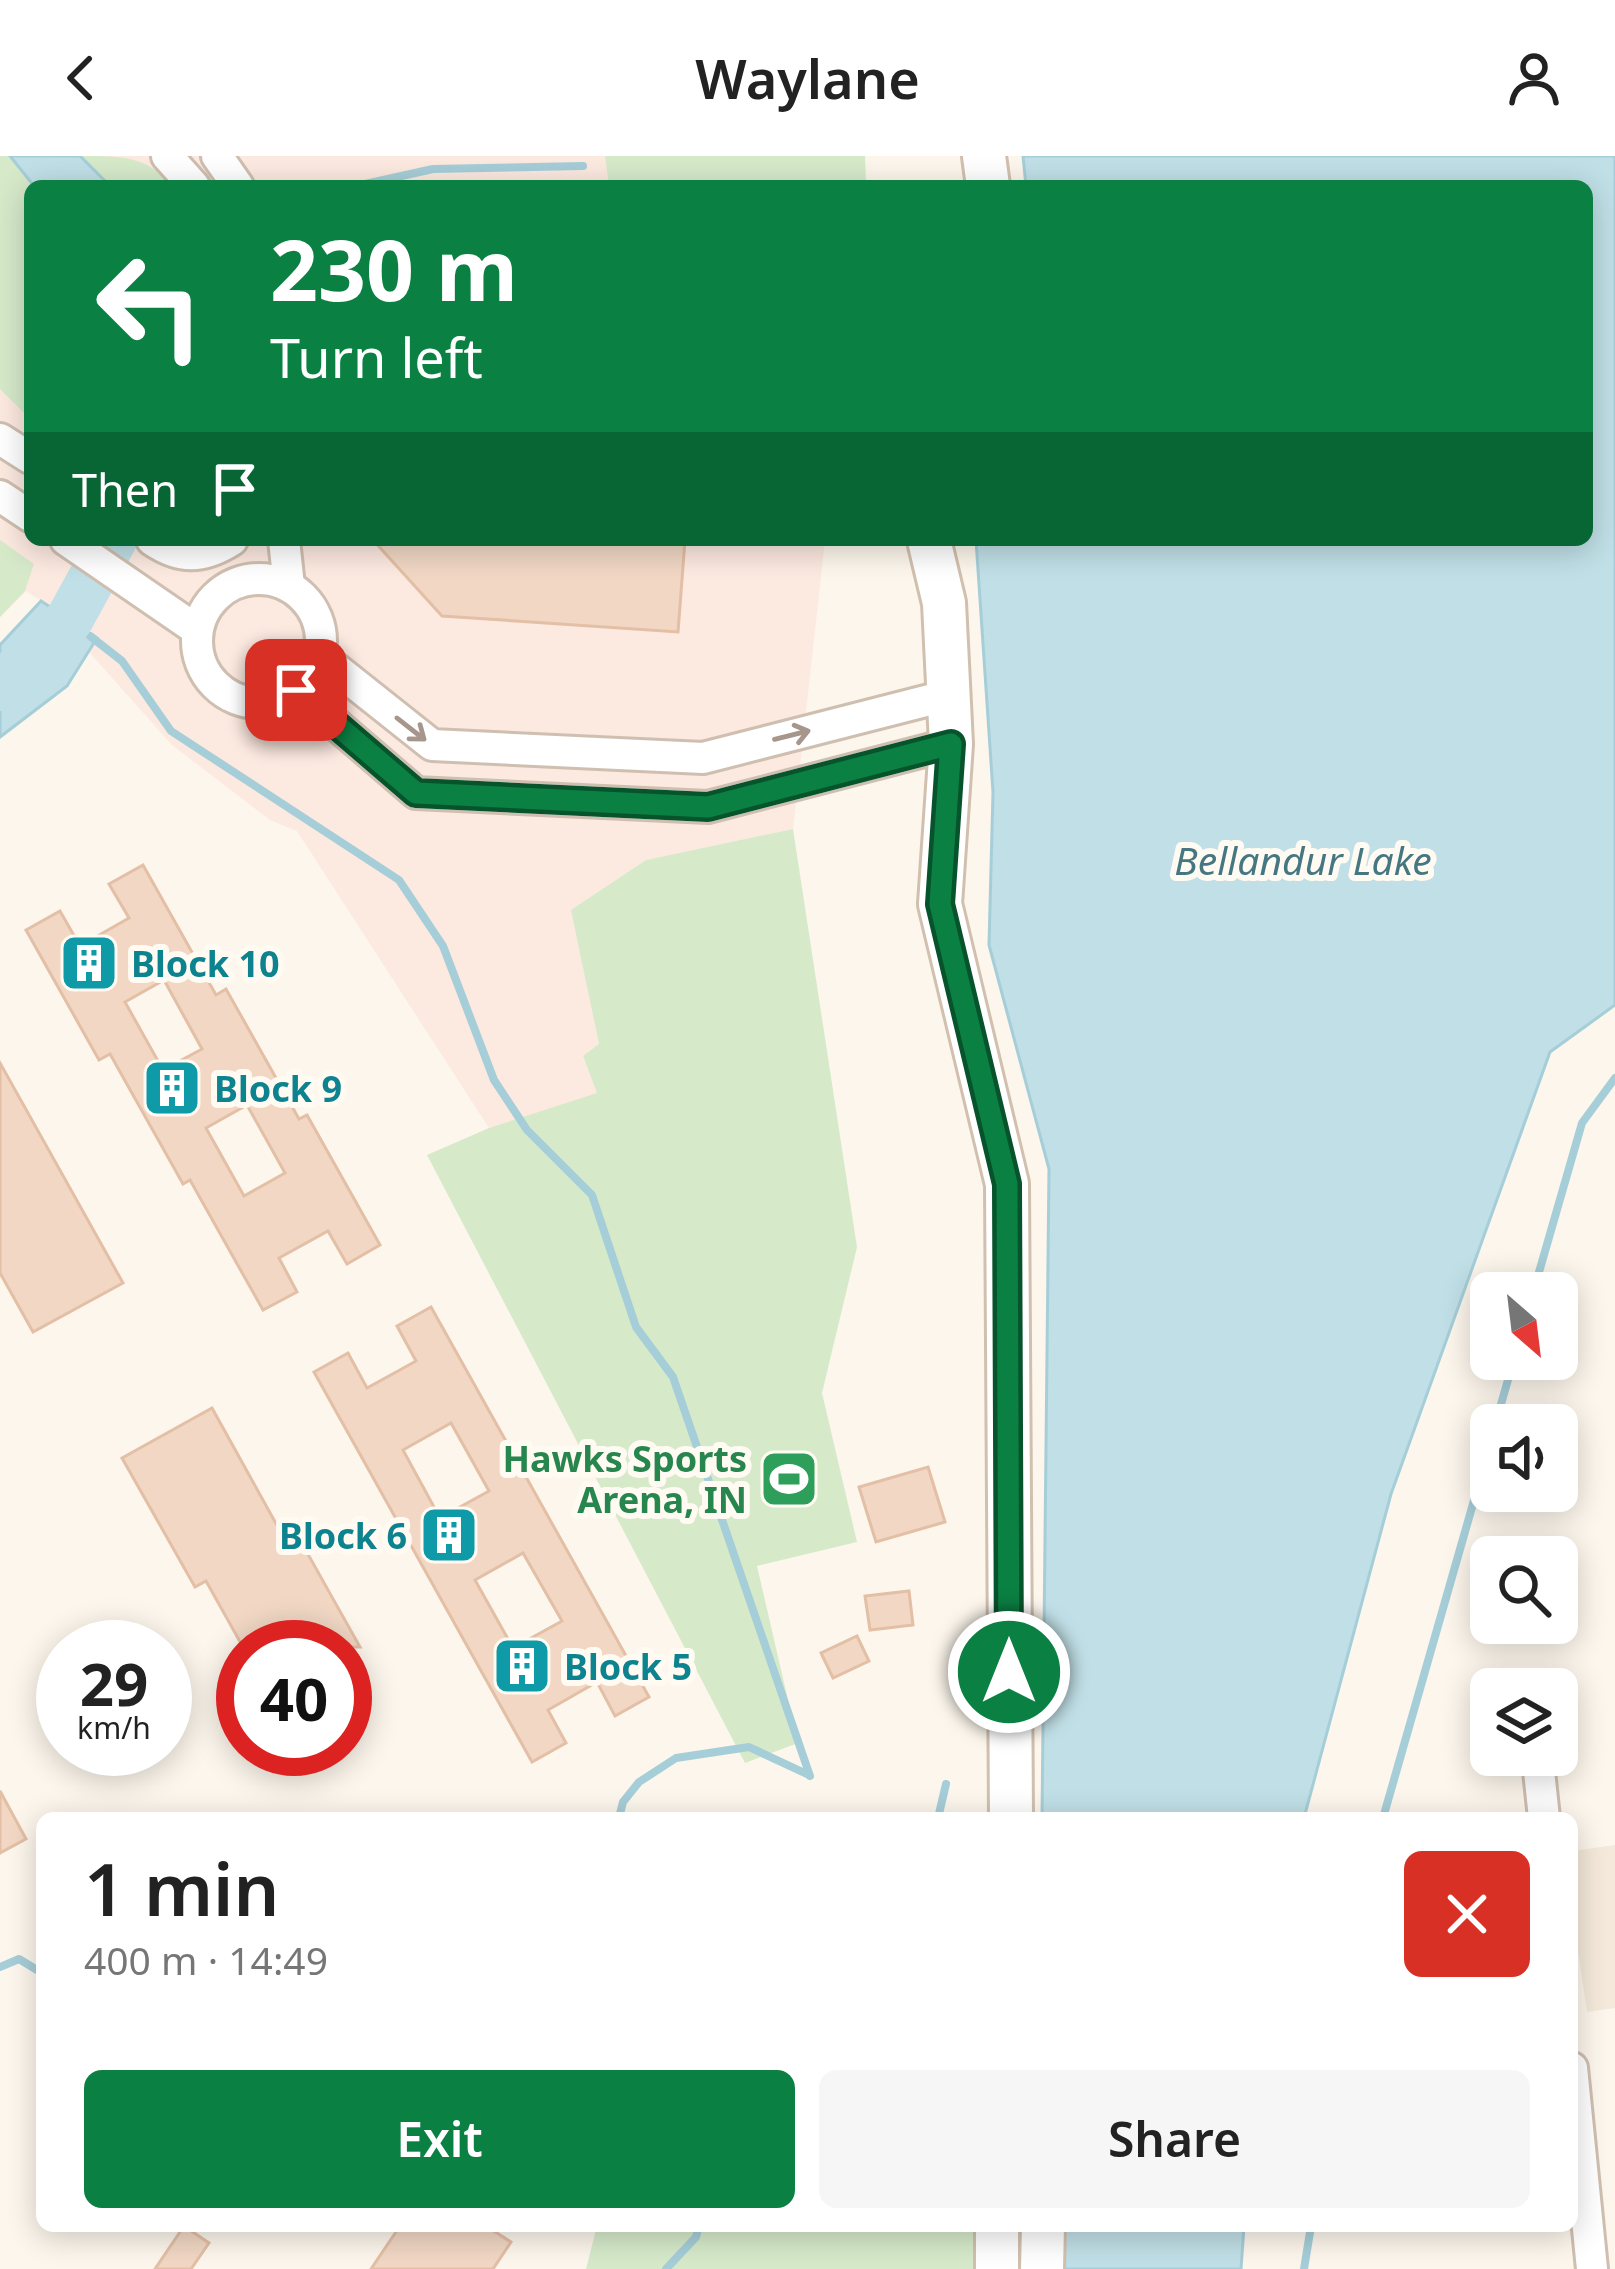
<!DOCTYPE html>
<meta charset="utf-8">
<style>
:root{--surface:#fff;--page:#f6f6f6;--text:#222;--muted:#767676;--accent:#0b8043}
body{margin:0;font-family:"Noto Sans",sans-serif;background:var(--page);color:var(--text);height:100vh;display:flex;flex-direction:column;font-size:45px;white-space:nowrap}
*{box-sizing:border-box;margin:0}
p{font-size:39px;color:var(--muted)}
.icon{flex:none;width:66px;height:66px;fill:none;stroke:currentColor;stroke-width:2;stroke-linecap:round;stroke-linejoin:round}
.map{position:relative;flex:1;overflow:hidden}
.side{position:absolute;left:36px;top:1656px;width:1542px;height:420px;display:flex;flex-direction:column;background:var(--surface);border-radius:18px;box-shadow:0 6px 30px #0003}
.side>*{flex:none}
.hud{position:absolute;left:24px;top:24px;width:1569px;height:366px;border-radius:18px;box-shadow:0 6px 30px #0003;background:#0b8043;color:#fff;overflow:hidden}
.needle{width:78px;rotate:152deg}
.fabs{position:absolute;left:1470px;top:1116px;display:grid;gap:24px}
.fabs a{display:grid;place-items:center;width:108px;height:108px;border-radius:18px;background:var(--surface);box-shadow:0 6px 30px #0003;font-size:60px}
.speed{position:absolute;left:36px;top:1464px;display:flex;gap:24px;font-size:60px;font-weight:700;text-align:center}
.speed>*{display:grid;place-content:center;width:156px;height:156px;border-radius:50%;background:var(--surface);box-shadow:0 6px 30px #0003;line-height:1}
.speed small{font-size:30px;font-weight:400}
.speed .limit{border:18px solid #d22;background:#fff;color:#111}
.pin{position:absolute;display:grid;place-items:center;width:102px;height:102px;color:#fff;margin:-51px;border-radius:24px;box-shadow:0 6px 18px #0006}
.me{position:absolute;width:132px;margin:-66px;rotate:0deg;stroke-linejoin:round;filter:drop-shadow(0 0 9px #0008)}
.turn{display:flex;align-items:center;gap:42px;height:252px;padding:0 48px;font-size:54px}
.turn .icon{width:156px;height:156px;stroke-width:2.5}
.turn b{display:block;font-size:84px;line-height:102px}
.then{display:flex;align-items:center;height:114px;padding:0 48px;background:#0003;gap:24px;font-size:45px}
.round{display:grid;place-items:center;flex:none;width:126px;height:126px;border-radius:18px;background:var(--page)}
.overview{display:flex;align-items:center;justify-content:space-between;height:204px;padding:0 48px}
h1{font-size:72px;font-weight:600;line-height:90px}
.button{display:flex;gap:24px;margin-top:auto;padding:24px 48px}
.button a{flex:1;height:138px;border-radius:18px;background:var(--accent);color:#fff;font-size:48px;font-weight:600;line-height:138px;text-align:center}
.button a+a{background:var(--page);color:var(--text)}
header{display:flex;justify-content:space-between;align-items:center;height:156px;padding:0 48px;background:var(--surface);font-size:54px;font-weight:600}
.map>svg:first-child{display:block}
.residential{fill:#f4e9da}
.commercial{fill:#fce9e0}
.green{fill:#d6eaca}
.water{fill:#c0dfe6;stroke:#a6ced8;stroke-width:3}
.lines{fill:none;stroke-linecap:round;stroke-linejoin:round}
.stream{stroke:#a6ced8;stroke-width:8}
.river{stroke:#c0dfe6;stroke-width:48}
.building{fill:#f1d7c4;stroke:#e3bfa5;stroke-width:3;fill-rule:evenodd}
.street-casing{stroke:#cfbfb0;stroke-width:36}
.secondary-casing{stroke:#d2c0af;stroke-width:48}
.street{stroke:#fff;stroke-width:30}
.secondary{stroke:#fff;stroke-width:42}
.oneway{stroke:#a7968c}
.route-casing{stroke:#07532c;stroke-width:30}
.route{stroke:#0b8043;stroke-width:21}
.labels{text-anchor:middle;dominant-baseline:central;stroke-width:12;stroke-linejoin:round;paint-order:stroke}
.culture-label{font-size:36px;font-weight:bold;fill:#0d838f;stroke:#fffaf2;text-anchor:start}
.leisure-label{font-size:36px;font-weight:bold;fill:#27864d;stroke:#fffaf2;text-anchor:end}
.water-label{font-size:39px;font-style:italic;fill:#457783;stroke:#fffaf2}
</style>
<header><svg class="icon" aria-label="back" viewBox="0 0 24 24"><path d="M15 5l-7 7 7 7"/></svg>Waylane<svg class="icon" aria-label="person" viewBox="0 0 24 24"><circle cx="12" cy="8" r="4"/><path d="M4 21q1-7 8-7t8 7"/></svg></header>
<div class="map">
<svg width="1615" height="2113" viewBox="0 0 1615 2113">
<rect width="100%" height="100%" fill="#fcf6ec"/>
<path class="residential" d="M1615,1689v163l-28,4 -15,-101v-60z"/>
<path class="commercial" d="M0,0h605l4,30h-579v354h795l-32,289 -147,31 -74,50 27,135 -16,12 15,36 -109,35 -192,-297 -27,-11 -98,-75 -83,-93 8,-15 -71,-46 -26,26z"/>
<g class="green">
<path d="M0,0h10l24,30h-4v233l-30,-30z"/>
<path d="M80,0c45,0 64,0 95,30h-65z"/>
<path d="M605,0h260l1,25 -47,5h-210z"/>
<path d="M0,384l34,24 -9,27 -25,26z"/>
<path d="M793,673l64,418 -35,146 35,149 -100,24 41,177 -53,20 -318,-608 62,-27 108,-35 -14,-37 16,-12 -28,-134 75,-50z"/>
<path d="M597,2070h386l-2,43h-395z"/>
</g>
<g class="water">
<path d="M10,0h70l30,30h-76z"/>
<path d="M1023,0h592v849l-65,47 -159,442 -87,324h-262l7,-649 -60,-224 4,-153 -17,-252h611v-354h-561z"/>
<path d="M41,445l56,37 -30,48 -67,51v-92z"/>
<path d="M1060,2070h184l-3,43h-180z"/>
</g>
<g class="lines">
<g class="stream">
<path d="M356,30l77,-17 150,-3"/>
<path d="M90,480l32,25 49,70 228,149 44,66 51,134 33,50 65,65 44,132 37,50 137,399"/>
<path d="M1533,1137l49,-170 33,-45"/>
<path d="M1495,1269l19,-66"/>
<path d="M619,1662l4,-16 16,-20 37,-24 73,-11 60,28"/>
<path d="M938,1662l8,-34"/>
<path d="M1383,1662l108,-377"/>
<path d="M0,1811l19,-8 23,14"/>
<path d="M666,2113l30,-32 3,-11"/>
<path d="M1304,2113l7,-43"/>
</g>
<path class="river" d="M0,531l69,-67 44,-80"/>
</g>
<g class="building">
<path d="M373,384h312l-7,92 -236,-16z"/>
<path d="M143,709l73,130 10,-6 73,130 8,-4 73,130 -33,19 -19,-33 -49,27 18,34 -34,18 -73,-130 -7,4 -73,-130 -11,6 -73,-130 34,-19 20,35 49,-28 -20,-34zM164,824l38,69 -39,21 -38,-68zM247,949l38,68 -41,23 -38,-68z"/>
<path d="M0,907l123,220 -90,49 -33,-59z"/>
<path d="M431,1151l218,390 -34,19 -18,-34 -49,28 18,33 -34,19 -218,-390 34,-19 19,35 31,-17 18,-10 -19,-35zM451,1267l38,68 -49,27 -37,-68zM523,1397l39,68 -49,27 -38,-68z"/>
<path d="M212,1252l72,130 11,-7 65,116h-117l-37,-66 -11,6 -73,-129z"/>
<path d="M928,1311l17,55 -69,20 -17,-55z"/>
<path d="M909,1435l4,34 -43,5 -5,-34z"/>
<path d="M857,1480l12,25 -36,17 -12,-25z"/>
<path d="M0,1635l26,48 -26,14z"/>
<path d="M184,2070l25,17 -18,26h-36z"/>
<path d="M400,2070h86l25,16 -18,27h-122z"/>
</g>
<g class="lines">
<defs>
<g id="street">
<path d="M167,0l27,30"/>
<path d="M217,0l21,30"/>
<path d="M0,283l30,19"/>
<path d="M0,340l30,20"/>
<path d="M66,384l131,90"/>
<path d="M152,384c28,19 50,19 80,0"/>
<path d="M284,384l5,46"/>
<circle cx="259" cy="485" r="62"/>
<path d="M320,500l112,89 271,13 246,-63"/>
<path d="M296,534l120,103 292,14 243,-63"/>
<path d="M1539,1615l5,47"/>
<path d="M1572,1912l20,201"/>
</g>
<g id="secondary">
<path d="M984,0l4,30"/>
<path d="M929,384l15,63 7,141 -11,160 67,280 4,634"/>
<path d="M997,2113v-43"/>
<path d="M1042,2113l1,-43"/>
</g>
</defs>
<use href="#street" class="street-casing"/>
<use href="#secondary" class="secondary-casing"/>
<use href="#street" class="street"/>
<use href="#secondary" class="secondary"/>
</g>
<defs><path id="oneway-shaft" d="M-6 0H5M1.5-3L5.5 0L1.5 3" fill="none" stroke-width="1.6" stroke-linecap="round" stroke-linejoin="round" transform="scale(3)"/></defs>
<g class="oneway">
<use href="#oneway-shaft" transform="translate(411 573) rotate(38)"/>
<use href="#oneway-shaft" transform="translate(792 579) rotate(-14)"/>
</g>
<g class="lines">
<defs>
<path id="route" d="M296,534l120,103 292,14 243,-63 -11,160 67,280 2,488"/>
</defs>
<use href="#route" class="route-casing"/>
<use href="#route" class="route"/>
</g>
<defs>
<symbol id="building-square" viewBox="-11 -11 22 22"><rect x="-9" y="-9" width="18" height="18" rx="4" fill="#0f9aa8" stroke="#fffaf2"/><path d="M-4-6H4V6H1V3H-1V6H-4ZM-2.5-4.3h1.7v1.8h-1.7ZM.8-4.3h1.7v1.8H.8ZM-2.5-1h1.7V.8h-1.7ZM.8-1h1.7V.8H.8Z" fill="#fff"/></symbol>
<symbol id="stadium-square" viewBox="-11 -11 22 22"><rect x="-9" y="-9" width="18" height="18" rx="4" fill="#2e9e5b" stroke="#fffaf2"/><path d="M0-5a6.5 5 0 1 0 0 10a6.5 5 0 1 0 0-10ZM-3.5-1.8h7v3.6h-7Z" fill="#fff"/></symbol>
</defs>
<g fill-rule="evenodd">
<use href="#building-square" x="56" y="774" width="66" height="66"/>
<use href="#building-square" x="139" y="899" width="66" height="66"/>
<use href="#stadium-square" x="756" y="1290" width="66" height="66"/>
<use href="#building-square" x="416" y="1346" width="66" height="66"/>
<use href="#building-square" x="489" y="1477" width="66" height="66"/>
</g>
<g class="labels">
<g class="culture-label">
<text x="131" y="807">Block 10</text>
<text x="214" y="932">Block 9</text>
<text x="407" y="1379" text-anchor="end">Block 6</text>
<text x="564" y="1510">Block 5</text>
</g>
<g class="leisure-label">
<text x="747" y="1302">Hawks Sports<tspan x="747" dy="41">Arena, IN</tspan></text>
</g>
<g class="water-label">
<text x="1303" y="703">Bellandur Lake</text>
</g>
</g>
</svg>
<div class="fabs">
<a><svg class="needle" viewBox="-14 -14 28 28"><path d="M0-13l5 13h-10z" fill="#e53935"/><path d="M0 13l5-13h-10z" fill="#767676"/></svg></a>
<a><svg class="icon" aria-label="sound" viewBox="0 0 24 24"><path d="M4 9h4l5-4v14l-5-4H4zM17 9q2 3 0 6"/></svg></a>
<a><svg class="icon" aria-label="search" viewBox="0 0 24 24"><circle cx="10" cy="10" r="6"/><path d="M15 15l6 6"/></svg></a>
<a><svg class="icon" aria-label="layers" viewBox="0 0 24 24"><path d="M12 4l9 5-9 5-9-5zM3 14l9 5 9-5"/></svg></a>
</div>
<div class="speed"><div>29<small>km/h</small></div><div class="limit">40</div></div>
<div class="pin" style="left:296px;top:534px;background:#d93025"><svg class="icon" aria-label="arrive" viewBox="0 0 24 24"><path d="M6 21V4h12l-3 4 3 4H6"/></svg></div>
<svg class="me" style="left:1009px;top:1516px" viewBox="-20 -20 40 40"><circle r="17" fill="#0b8043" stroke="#fff" stroke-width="3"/><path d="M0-11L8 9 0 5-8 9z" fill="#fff"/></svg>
<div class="hud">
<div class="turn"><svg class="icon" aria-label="left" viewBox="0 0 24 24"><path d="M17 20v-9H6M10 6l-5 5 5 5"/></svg><div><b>230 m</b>Turn left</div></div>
<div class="then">Then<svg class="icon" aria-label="arrive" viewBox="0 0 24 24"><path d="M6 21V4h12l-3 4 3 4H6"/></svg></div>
</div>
<section class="side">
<div class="overview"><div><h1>1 min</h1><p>400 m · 14:49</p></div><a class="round" style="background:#d93025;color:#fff"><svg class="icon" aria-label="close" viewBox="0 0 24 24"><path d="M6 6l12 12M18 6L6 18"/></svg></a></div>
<div class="button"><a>Exit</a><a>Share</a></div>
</section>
</div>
